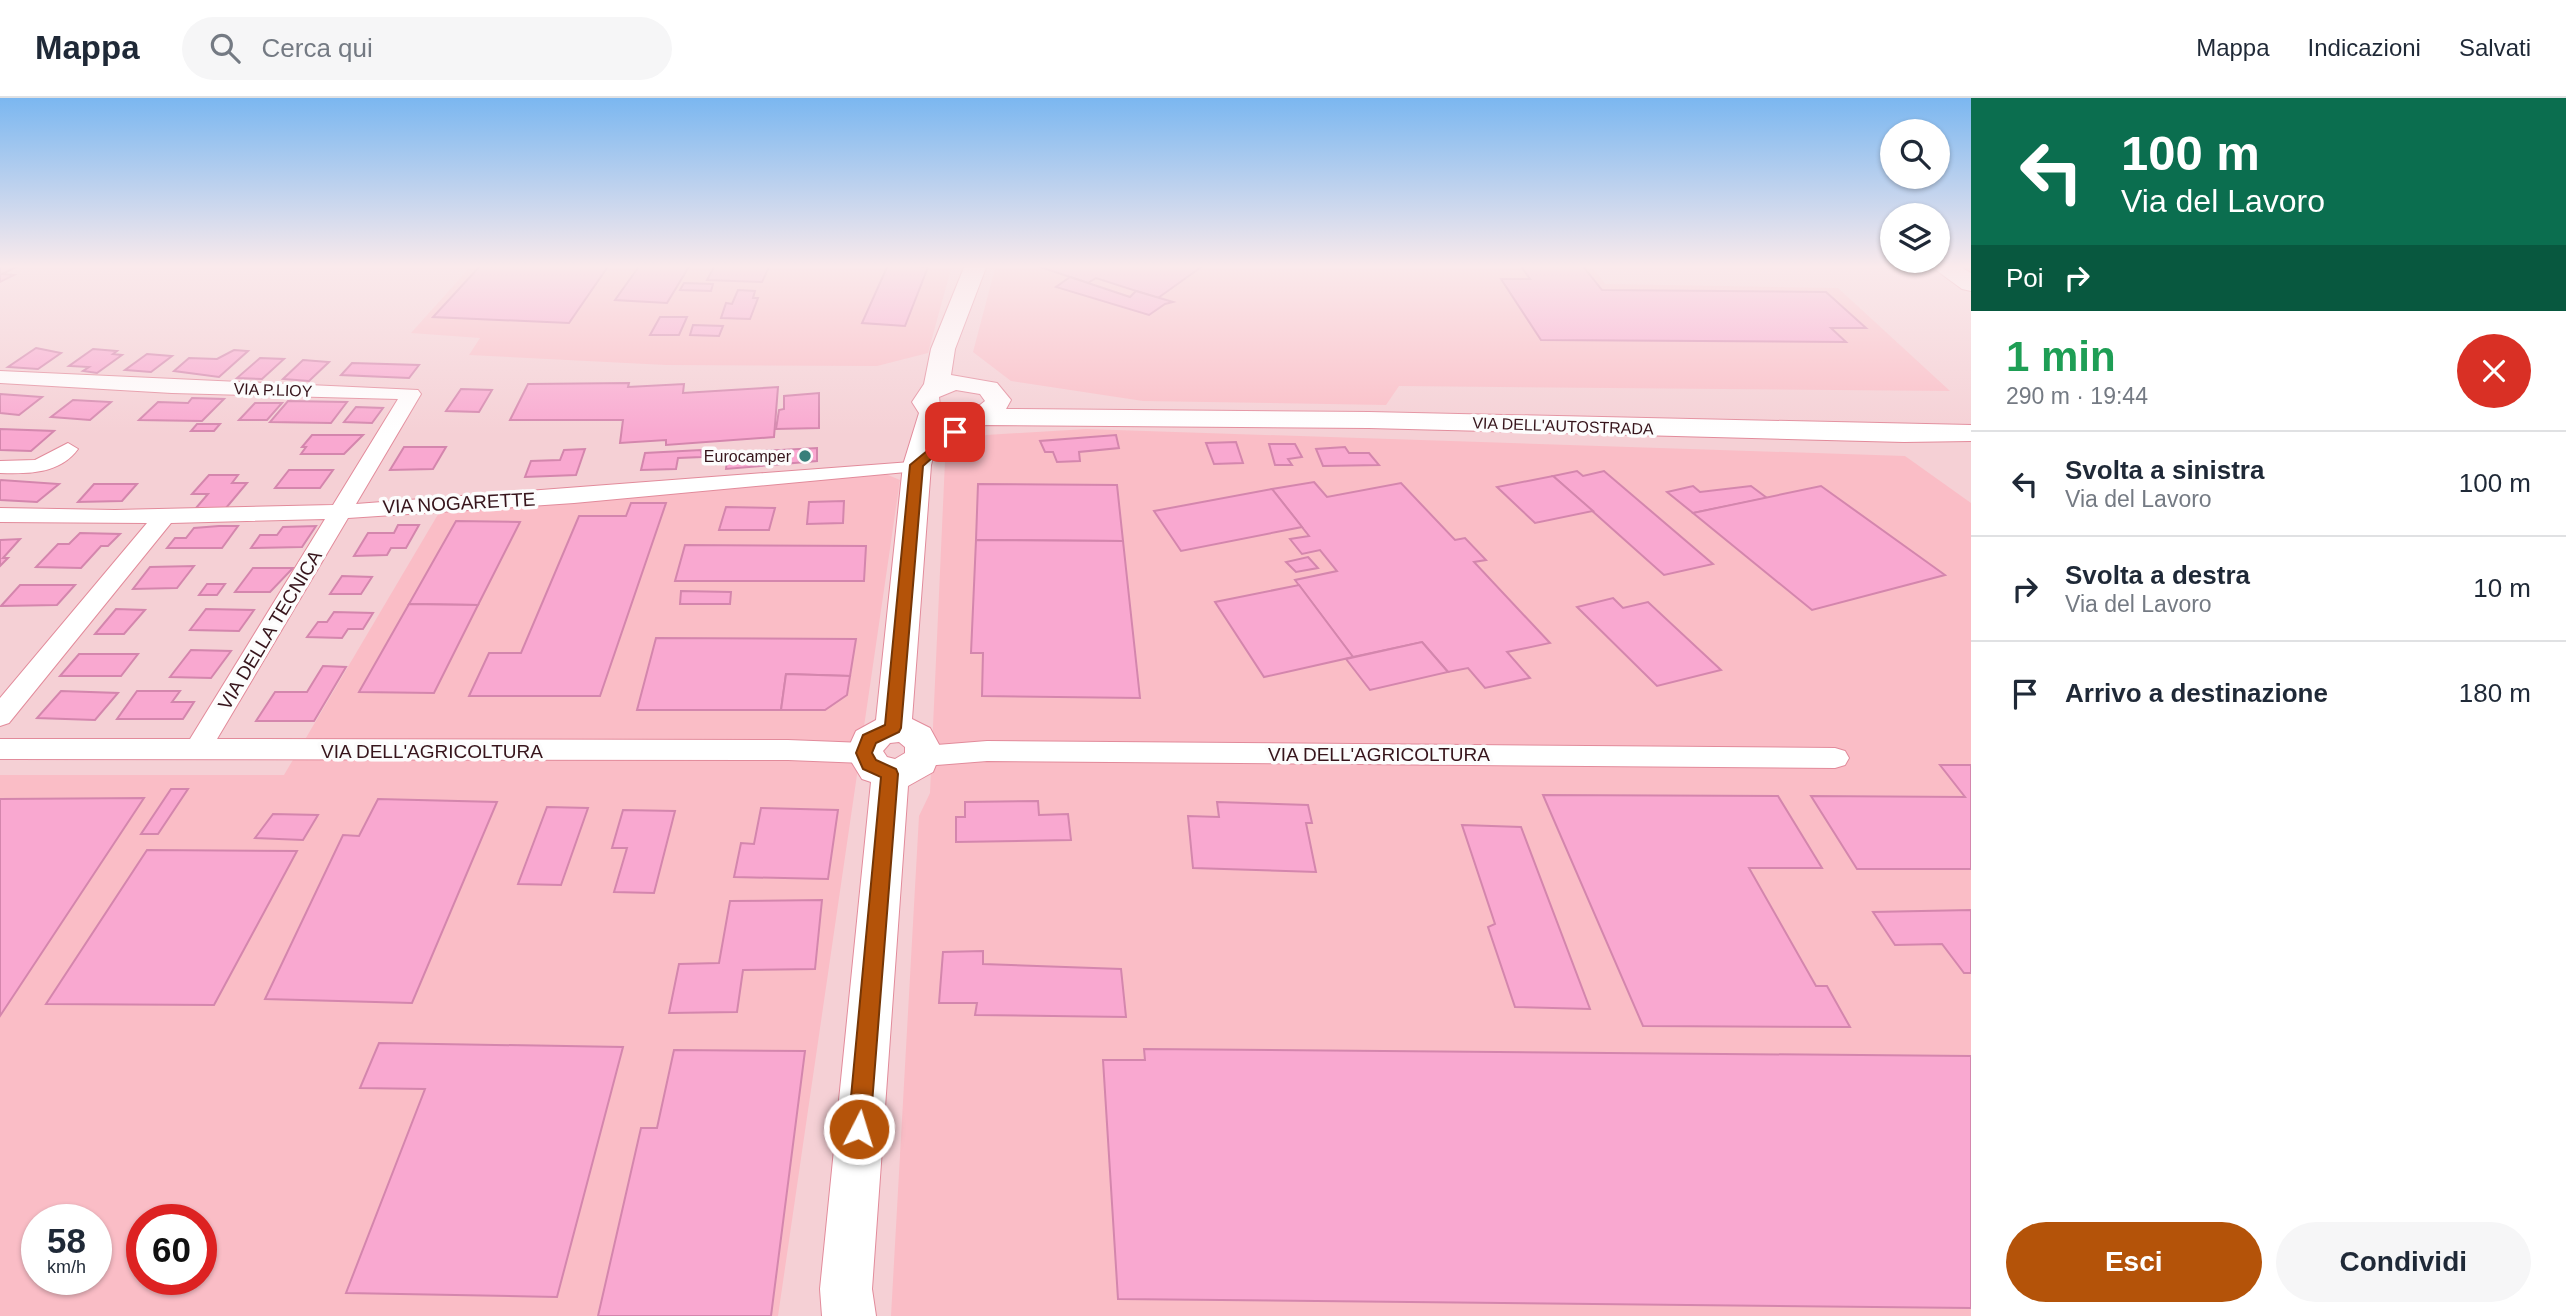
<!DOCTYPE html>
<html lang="it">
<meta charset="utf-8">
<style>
:root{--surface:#fff;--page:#f6f6f7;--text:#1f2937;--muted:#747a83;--line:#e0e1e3;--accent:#b45309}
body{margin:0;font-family:Arial,sans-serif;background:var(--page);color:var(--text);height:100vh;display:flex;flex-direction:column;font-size:26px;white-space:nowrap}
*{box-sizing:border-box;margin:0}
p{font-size:23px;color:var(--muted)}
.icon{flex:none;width:38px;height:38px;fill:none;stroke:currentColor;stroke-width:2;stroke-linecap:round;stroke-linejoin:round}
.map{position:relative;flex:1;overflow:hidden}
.drawer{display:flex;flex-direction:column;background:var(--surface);width:595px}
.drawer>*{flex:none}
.guide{background:#0b6e4f;color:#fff;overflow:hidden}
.tools{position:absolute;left:1880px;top:21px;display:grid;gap:14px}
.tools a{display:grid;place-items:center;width:70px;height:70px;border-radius:50%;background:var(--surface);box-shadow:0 2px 5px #0004;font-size:35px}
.speed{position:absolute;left:21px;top:1106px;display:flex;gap:14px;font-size:35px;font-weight:700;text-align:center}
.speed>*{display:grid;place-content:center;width:91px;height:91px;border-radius:50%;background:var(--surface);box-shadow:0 2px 5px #0004;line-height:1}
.speed small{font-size:18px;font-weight:400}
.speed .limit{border:10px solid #d22;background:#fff;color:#111}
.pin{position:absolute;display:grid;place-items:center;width:60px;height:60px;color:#fff;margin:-30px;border-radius:14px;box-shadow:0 4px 10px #0006}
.me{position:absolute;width:77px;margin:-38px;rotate:5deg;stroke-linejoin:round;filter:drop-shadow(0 0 5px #0008)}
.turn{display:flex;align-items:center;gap:24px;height:147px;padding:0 35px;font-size:32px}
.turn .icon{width:91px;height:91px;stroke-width:2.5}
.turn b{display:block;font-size:49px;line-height:60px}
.then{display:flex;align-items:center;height:66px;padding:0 35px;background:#0003;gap:14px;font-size:26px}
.round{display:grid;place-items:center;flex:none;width:74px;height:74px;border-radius:37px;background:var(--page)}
.head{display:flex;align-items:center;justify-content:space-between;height:119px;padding:0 35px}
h1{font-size:42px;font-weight:700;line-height:52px;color:#1e9e55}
.action{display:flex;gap:14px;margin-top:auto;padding:14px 35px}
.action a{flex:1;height:80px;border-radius:42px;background:var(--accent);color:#fff;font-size:28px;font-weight:700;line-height:80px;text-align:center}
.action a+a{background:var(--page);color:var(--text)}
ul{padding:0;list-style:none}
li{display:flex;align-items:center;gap:21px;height:105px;padding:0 35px;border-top:2px solid var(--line)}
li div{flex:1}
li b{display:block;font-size:26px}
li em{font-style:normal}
header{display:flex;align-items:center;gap:42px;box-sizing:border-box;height:98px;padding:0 35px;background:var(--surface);border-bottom:2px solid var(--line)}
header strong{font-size:33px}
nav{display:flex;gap:38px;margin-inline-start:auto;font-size:24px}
.search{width:490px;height:63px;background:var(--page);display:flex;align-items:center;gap:18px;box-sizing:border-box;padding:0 24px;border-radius:38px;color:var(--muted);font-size:26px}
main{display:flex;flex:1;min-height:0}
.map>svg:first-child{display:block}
.built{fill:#fabdc6;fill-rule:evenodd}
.building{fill:#f9a8d0;stroke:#d486ad;stroke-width:2}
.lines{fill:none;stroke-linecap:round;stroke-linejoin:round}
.minor-casing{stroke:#e28b9b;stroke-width:2}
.major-casing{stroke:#e28b9b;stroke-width:2}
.highway-casing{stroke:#e28b9b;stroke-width:2}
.minor{fill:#fff;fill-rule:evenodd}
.major{fill:#fff;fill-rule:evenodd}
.highway{fill:#fff;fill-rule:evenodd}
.route{fill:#b45309;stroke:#753606;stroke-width:2}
.poi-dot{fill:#387f7a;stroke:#fcfcfc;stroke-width:2.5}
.labels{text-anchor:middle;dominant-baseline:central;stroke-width:7;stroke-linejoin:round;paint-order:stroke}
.far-street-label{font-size:16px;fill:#37151c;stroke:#fcfcfc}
.far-poi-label{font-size:16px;fill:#37151c;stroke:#fcfcfc;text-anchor:end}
.street-label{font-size:19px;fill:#37151c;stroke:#fcfcfc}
</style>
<header>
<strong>Mappa</strong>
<div class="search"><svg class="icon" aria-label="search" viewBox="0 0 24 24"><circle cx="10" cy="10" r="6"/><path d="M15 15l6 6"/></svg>Cerca qui</div>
<nav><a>Mappa</a><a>Indicazioni</a><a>Salvati</a></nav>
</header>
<main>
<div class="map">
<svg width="1971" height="1218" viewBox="0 0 1971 1218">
<rect width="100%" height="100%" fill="#f5d0d5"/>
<g class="built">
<path d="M472,167h480l-24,88 -51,13 -211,-1 -197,-10 11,-17 -69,-5z"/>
<path d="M996,167h595l14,19 233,4 112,103 -551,-5 -13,19 -243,-4 -132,-20 -38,-29z"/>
<path d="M1086,331l819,27 66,47v813h-1080l28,-500 11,-23 15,-332 41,-26z"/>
<path d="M881,374l19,8 -122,836h-778v-541h284l156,-264zM37,1122h59v59h-59zM142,1122h59v59h-59z"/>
</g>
<g class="building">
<path d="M5,167h15l-18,9 12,1 -14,7v-15z"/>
<path d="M481,167h128l-40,58 -136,-6z"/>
<path d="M640,167h50l-23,38 -52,-3z"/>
<path d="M715,167h55l-8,17 -55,-2z"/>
<path d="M888,167l40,2 -23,59 -43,-3z"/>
<path d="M1034,167h170l-46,33 -62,-20 -8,5z"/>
<path d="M1520,167h62l20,25 224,2 40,36h-35l15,14 -305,-2 -40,-61h29z"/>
<path d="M1070,179l60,20 6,-6 37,11 -8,2 -16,11 -93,-28z"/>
<path d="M684,185l29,1 -2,7 -31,-1z"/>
<path d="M738,192l17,1 -2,7h5l-8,21 -29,-1 5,-15 6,1z"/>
<path d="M660,219h27l-8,18h-29z"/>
<path d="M693,227l30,1 -4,10 -29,-1z"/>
<path d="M36,250l25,5 -23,16 -30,-2z"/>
<path d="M93,251l24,2 -4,3 9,1 -25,18 -14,-2 6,-4 -20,-1z"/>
<path d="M234,252l14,1 -29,26 -45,-6 15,-13 28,1z"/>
<path d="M147,256l25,2 -21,16 -26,-2z"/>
<path d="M260,260l24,1 -22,20 -25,-1z"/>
<path d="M303,262l26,2 -20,19 -26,-2z"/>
<path d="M352,265l67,2 -10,13 -68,-3z"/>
<path d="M629,285l-1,4 56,-3 -1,9 95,-6 -4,50 -108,8v-5l-46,3 3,-23h-113l18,-36z"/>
<path d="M461,291l31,1 -13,22 -33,-1z"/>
<path d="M819,295v35l-43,1 3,-19 5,-1v-13z"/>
<path d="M0,296l42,3 -23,18 -19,-2z"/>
<path d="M192,300l32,1 -22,22 -63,-1 19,-18 30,1z"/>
<path d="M73,302l38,2 -21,18 -39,-3z"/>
<path d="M288,303l59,1 -16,21 -61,-1z"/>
<path d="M255,305h27l-15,17h-28z"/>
<path d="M356,309l27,1 -11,15 -28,-1z"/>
<path d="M197,326h23l-6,7h-23z"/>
<path d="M0,331l54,2 -23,20 -31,-1z"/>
<path d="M312,337h51l-19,19h-43l5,-7h-4z"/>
<path d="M1116,337l3,13 -40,4 1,9 -23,1 -4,-10h-8l-5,-11z"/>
<path d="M1236,344l7,21 -29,1 -8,-21z"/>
<path d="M1269,346h26l7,13 -14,2 4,6h-17z"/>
<path d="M404,349h42l-13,22 -43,1z"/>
<path d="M1345,349l4,6h20l10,12 -56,1 -7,-17z"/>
<path d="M817,350v13l-91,8 2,-16z"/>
<path d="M585,351l-9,26 -51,2 6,-16 29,-1 4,-10z"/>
<path d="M701,352l1,7 -24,1 -2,11 -35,1 4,-17z"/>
<path d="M289,372h44l-13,18h-45z"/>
<path d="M1577,373l6,5 21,-5 109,93 -49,11 -111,-99z"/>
<path d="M209,377h29l-6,8h15l-21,25h-30l12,-14h-16z"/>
<path d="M1553,378l40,35 -58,12 -38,-36z"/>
<path d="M0,383l1,-1 58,4 -22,18 -37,-2z"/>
<path d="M1314,384l13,15 74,-14 54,57 10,-2 21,22 -12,2 76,81 -43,9 23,26 -45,10 -17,-20 -20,4 -26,-30 -69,15 -58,-77 42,-9 -17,-21 -18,4 -12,-15 19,-3 -37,-47z"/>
<path d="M94,386h43l-15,17 -44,1z"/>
<path d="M978,386l139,1 6,56 -147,-1z"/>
<path d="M1693,388l7,6 51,-6 16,12 -74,15 -26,-21z"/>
<path d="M1821,388l124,89 -133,35 -119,-97z"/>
<path d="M1272,391l30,38 -121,24 -27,-40z"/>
<path d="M844,403l-1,22 -36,1 2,-22z"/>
<path d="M631,405h35l-66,193h-131l20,-43h32l58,-137h47z"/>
<path d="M726,409l49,1 -6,22h-50z"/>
<path d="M456,423l64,1 -42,83 -69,-1z"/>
<path d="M398,427h21l-13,23h-15l-4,7 -33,1 14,-23h26z"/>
<path d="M219,428h19l-16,22h-55l8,-10h11l8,-10z"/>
<path d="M316,428l-14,21 -51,1 9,-13h17l6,-8z"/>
<path d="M80,435l40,1 -12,12h-7l-20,22 -45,-1 22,-23h11z"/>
<path d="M20,441l-17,19h5l-8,8v-26z"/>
<path d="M976,442l147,1 17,157 -158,-2 1,-43h-12z"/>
<path d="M685,447l181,1 -2,35h-189z"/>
<path d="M1308,459l10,11 -22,4 -10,-10z"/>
<path d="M194,468l-17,22 -44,1 17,-22z"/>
<path d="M253,470h40l-23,24h-35z"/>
<path d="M342,478l30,1 -11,17h-31z"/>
<path d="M207,486h18l-8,11h-18z"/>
<path d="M20,487h55l-18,20 -56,1z"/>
<path d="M1299,487l54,72 -89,20 -49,-75z"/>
<path d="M681,493l50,1 -1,12h-50z"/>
<path d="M1613,500l10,10 25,-6 73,68 -64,16 -80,-79z"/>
<path d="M409,506l69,1 -44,88 -75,-1z"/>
<path d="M116,511l29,1 -21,24h-29z"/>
<path d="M206,511l48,1 -15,21 -49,-1z"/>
<path d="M334,514l39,1 -10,16h-15l-6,9 -35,-1 11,-15h9z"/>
<path d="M656,540l200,1 -6,37 -64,-2 -5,36h-144z"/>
<path d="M1422,544l26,30 -78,18 -24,-31z"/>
<path d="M191,552l40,1 -20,27 -41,-1z"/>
<path d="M79,556h59l-17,22h-61z"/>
<path d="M323,568l23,1 -32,54h-58l19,-29h32z"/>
<path d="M786,576l64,2 -3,19 -22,15h-44z"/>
<path d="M61,593l57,2 -23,27 -58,-2z"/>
<path d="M137,593h43l-8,11h22l-11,17h-66z"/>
<path d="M1940,667h31v104h-114l-46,-73 154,1z"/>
<path d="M171,691h17l-30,45h-17z"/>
<path d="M1543,697l235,1 44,72h-73l67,118h11l23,41 -207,-1z"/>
<path d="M144,700l-144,218v-217z"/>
<path d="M378,701l119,3 -85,201 -147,-4 78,-164 16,1z"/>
<path d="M1038,703l1,14 29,-1 3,26 -115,2v-25h9v-15z"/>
<path d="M1217,704l91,3 4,18h-6l10,49 -123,-4 -5,-52 31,1z"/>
<path d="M547,709l41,1 -27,77 -43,-1z"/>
<path d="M761,710l77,2 -10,69 -94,-2 7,-34 13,1z"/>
<path d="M623,712l52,1 -21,82 -40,-1 13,-44h-15z"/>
<path d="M273,716l45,1 -15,25 -48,-2z"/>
<path d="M1462,727l59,2 69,182 -75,-2 -27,-80 7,-3z"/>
<path d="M147,752l150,1 -83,154 -168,-1z"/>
<path d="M822,802l-7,69 -72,1 -6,42 -68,1 10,-49 40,-1 11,-62z"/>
<path d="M1971,812v63h-7l-22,-29 -47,1 -22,-33z"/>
<path d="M983,853v13l138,5 5,48 -151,-2 2,-12h-38l4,-51z"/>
<path d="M379,945l244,4 -66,250 -211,-4 79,-204 -65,-1z"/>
<path d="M1144,951l827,7v252l-853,-9 -15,-239h42z"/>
<path d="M674,952l131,1 -34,265h-173l43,-188h16z"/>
</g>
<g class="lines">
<defs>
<g id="minor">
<path d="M0,273l418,19 3,4 -65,110 568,-43 3,4 -10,6 -343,32 -226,15 -131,221 571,1 76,3 10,3 4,7 -4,7 -10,3 -76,-3 -788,-1v-20h190l135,-220 -154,4 -162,200 -9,3v-28l147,-175 -147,-1v-14l115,2 218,-5 65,-106 -226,-6 -172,-10z"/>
<path d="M68,345l10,6c-18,25 -50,25 -78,24v-12l35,-1z"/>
<path d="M987,643l848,7 10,3 4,7 -4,7 -10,3 -848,-7 -63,5 -10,-3 -4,-7 4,-7 10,-3z"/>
</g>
<path id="major" d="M965,167h22l-32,84 -4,26 46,8 14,17 -5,9 363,3 602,13v16l-67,1 -535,-14 -383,-3 -23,5 -22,-4 -10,39 -19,254 18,9 12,22 -9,22 -25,14 -36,503 4,27h-54l-2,-27 51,-507 -9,-3 -16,-26 10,-22 20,-11 27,-255 16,-52 -7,-11 12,-18 7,-35zM956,292l24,4 5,7 -15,12h-17l-13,-7 -1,-9zM890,645l9,-1 6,5v6l-10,6 -8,-2 -4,-6z"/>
<path id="highway" d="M1929,167h28l14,8v18l-9,-2z"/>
</defs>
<use href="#minor" class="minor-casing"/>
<use href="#major" class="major-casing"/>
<use href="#highway" class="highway-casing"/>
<use href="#minor" class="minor"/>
<use href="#major" class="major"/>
<use href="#highway" class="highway"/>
</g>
<linearGradient id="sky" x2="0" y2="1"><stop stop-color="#7bb7f0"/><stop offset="0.5" stop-color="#faeaec"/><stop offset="1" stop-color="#faeaec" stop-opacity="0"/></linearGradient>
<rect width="1971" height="337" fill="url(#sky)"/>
<path class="route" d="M955,330l6,4 -2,2 -36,32 -22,262 -2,4 -23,11 -4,10 4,7 20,9 2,5 -28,355 -3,8 -8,3 -8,-3 -3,-8 33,-352 -18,-8 -7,-16 7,-18 22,-10 25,-260z"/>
<circle class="poi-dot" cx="805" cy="358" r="7"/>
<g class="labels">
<g class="far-street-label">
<text transform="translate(273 292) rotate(2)">VIA P.LIOY</text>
<text transform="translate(1563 328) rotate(2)">VIA DELL'AUTOSTRADA</text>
</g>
<g class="far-poi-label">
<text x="791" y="358">Eurocamper</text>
</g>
<g class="street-label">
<text transform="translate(459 405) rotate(-3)">VIA NOGARETTE</text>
<text transform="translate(270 532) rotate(-59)">VIA DELLA TECNICA</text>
<text x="432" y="653">VIA DELL'AGRICOLTURA</text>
<text x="1379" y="656">VIA DELL'AGRICOLTURA</text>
</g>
</g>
</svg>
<div class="tools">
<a><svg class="icon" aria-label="search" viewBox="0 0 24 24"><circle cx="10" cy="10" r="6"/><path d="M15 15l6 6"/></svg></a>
<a><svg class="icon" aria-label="layers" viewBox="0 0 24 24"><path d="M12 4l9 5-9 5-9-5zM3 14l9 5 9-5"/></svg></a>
</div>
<div class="speed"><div>58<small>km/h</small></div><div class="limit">60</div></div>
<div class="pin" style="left:955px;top:334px;background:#d93025"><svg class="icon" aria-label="arrive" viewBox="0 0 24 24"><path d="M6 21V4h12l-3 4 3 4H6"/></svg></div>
<svg class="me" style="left:859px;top:1031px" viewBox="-20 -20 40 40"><circle r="17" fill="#b45309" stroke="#fff" stroke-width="3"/><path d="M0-11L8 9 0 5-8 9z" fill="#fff"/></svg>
</div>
<section class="drawer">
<div class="guide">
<div class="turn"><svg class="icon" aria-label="left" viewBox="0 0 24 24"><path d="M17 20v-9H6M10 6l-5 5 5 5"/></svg><div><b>100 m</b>Via del Lavoro</div></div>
<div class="then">Poi<svg class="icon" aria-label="right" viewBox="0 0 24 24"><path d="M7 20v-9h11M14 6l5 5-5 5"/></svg></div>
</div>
<div class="head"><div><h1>1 min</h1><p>290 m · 19:44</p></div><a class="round" style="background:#d93025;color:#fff"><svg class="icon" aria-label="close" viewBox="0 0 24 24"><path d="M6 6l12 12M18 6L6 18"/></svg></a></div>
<ul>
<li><svg class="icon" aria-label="left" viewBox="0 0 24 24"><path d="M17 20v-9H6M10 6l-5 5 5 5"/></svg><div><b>Svolta a sinistra</b><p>Via del Lavoro</p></div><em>100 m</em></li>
<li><svg class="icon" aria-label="right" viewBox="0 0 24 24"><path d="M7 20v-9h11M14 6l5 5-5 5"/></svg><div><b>Svolta a destra</b><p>Via del Lavoro</p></div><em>10 m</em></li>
<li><svg class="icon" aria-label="arrive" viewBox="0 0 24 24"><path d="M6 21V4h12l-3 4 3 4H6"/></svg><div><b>Arrivo a destinazione</b></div><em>180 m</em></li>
</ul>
<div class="action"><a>Esci</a><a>Condividi</a></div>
</section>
</main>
